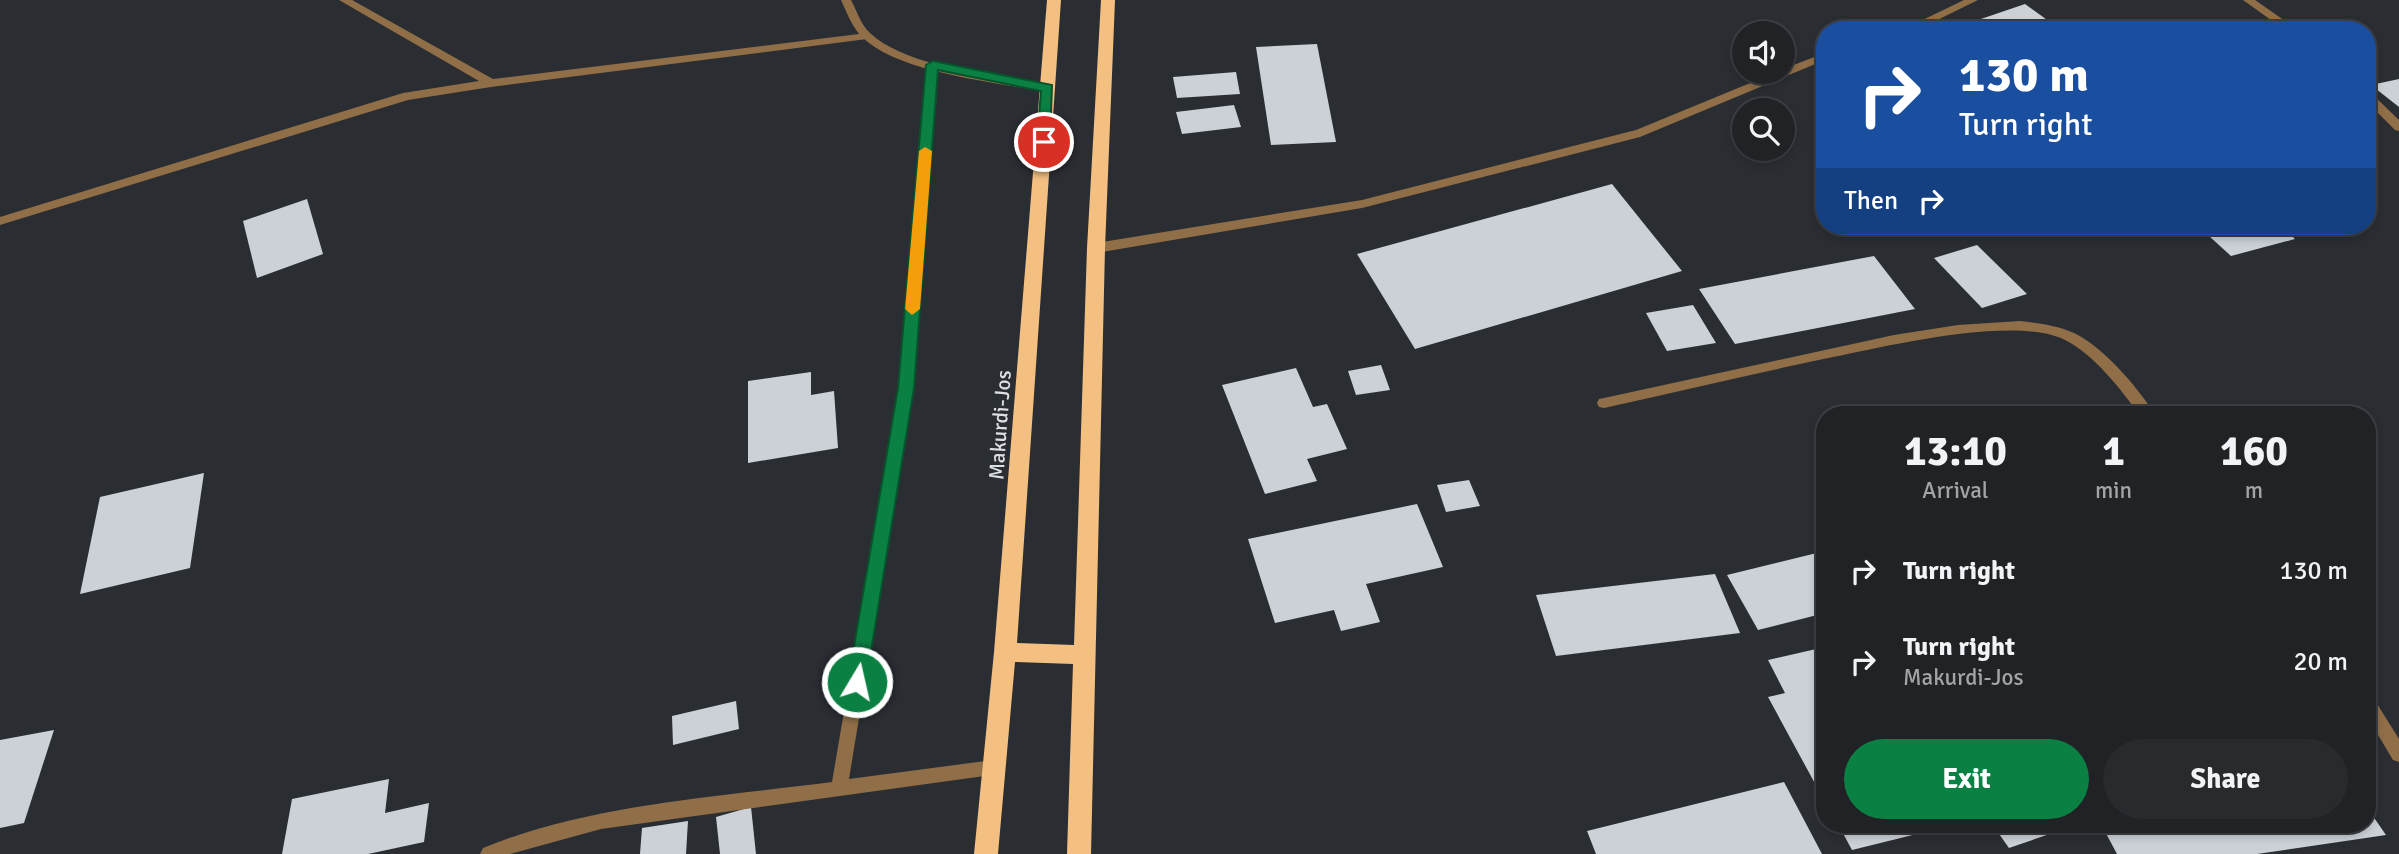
<!DOCTYPE html>
<style>
:root{--surface:#202226;--page:#282a2e;--text:#f1f3f6;--muted:#a2a4a7;--line:#3d3f43;--accent:#0b8043}
body{margin:0;font-family:Signika,sans-serif;background:var(--page);color:var(--text);height:100vh;display:flex;flex-direction:column;font-size:26px;white-space:nowrap}
*{box-sizing:border-box;margin:0}
p{font-size:23px;color:var(--muted)}
.icon{flex:none;width:38px;height:38px;fill:none;stroke:currentColor;stroke-width:2;stroke-linecap:round;stroke-linejoin:round}
.map{position:relative;flex:1;overflow:hidden}
.sheet{position:absolute;left:1816px;top:406px;width:560px;height:427px;display:flex;flex-direction:column;background:var(--surface);border-radius:28px;box-shadow:0 4px 10px #0003,0 0 0 2px var(--line)}
.sheet>*{flex:none}
.hud{position:absolute;left:1816px;top:21px;width:560px;height:214px;border-radius:28px;box-shadow:0 4px 10px #0003,0 0 0 2px var(--line);background:#1a4fa0;color:#fff;overflow:hidden}
.buttons{position:absolute;left:1732px;top:21px;display:grid;gap:14px}
.buttons a{display:grid;place-items:center;width:63px;height:63px;border-radius:50%;background:var(--surface);box-shadow:0 4px 10px #0003,0 0 0 2px var(--line);font-size:35px}
.pin{position:absolute;display:grid;place-items:center;width:60px;height:60px;color:#fff;margin:-30px;border:4px solid #fff;border-radius:50%;box-shadow:0 2px 7px #0007}
.me{position:absolute;width:77px;margin:-38px;rotate:9deg;stroke-linejoin:round;filter:drop-shadow(0 0 5px #0008)}
.turn{display:flex;align-items:center;gap:24px;height:147px;padding:0 28px;font-size:32px}
.turn .icon{width:91px;height:91px;stroke-width:2.5}
.turn b{display:block;font-size:49px;line-height:60px}
.then{display:flex;align-items:center;height:66px;padding:0 28px;background:#0003;gap:14px;font-size:26px}
.eta{display:flex;justify-content:space-evenly;align-items:center;height:119px;text-align:center}
.eta b{font-size:42px;font-weight:800;line-height:49px}
.button{display:flex;gap:14px;margin-top:auto;padding:14px 28px}
.button a{flex:1;height:80px;border-radius:42px;background:var(--accent);color:#fff;font-size:28px;font-weight:800;line-height:80px;text-align:center}
.button a+a{background:var(--page);color:var(--text)}
ul{padding:0;list-style:none}
li{display:flex;align-items:center;gap:21px;height:91px;padding:0 28px}
li div{flex:1}
li b{display:block;font-size:26px}
li em{font-style:normal}
.map>svg:first-child{display:block}
.building{fill:#ccd1d8}
.lines{fill:none;stroke-linecap:round;stroke-linejoin:round}
.minor{fill:#906e47;fill-rule:evenodd}
.tertiary{fill:#906e47;fill-rule:evenodd}
.trunk{fill:#f3c081;fill-rule:evenodd}
.route{fill:#0b8043;stroke:#07532c;stroke-width:2}
.slow{fill:#f59e0b}
.labels{text-anchor:middle;dominant-baseline:central;stroke-width:7;stroke-linejoin:round;paint-order:stroke}
.street-label{font-size:21px;fill:#dde0e3;stroke:#2a2e33}
</style>
<div class="map">
<svg width="2399" height="854" viewBox="0 0 2399 854">
<rect width="100%" height="100%" fill="#2a2e33"/>
<g class="building">
<path d="M2025,4l36,26h-70l-13,-10z"/>
<path d="M1317,44l19,98 -65,3 -15,-98z"/>
<path d="M1236,72l4,22 -63,4 -4,-21z"/>
<path d="M2399,79v28l-28,-22z"/>
<path d="M1234,105l7,22 -59,7 -6,-22z"/>
<path d="M1612,184l70,87 -267,78 -58,-95z"/>
<path d="M307,199l16,55 -66,24 -14,-57z"/>
<path d="M2109,226h31v1l-24,6z"/>
<path d="M2198,226h83l14,13 -64,17z"/>
<path d="M1977,245l50,49 -45,14 -48,-50z"/>
<path d="M1874,256l41,53 -180,35 -36,-55z"/>
<path d="M1693,305l23,38 -49,8 -21,-38z"/>
<path d="M1381,365l9,25 -34,5 -8,-24z"/>
<path d="M1296,368l17,39 14,-3 20,45 -40,10 10,22 -52,13 -43,-109z"/>
<path d="M811,372v23l23,-4 4,57 -90,15v-82z"/>
<path d="M204,473l-14,95 -110,26 20,-97z"/>
<path d="M1469,480l11,26 -34,6 -9,-27z"/>
<path d="M1417,504l26,63 -77,17 14,38 -39,9 -7,-21 -59,13 -27,-84z"/>
<path d="M1825,551v62l-67,17 -31,-55z"/>
<path d="M1715,574l25,59 -184,23 -20,-61z"/>
<path d="M1825,647v155l-57,-105 17,-4 -17,-33z"/>
<path d="M736,701l3,28 -66,16 -1,-29z"/>
<path d="M54,730l-30,93 -24,5v-88z"/>
<path d="M389,779l-4,34 44,-10 -5,39 -56,12h-86l10,-55z"/>
<path d="M1784,782l38,72h-226l-9,-23z"/>
<path d="M751,807l5,47h-36l-4,-37z"/>
<path d="M2368,809l18,26 -129,19h-140l-16,-30h267z"/>
<path d="M688,821l-2,33h-46l2,-26z"/>
<path d="M1838,824h101l2,4 -89,22z"/>
<path d="M1992,824h84v1l-67,23z"/>
</g>
<g class="lines">
<g class="minor">
<path d="M339,0h13l141,79 374,-46 5,3 -5,3 -376,48 -83,13 -408,125v-8l403,-124 76,-12z"/>
<path d="M1964,0h14l-61,30h-15z"/>
<path d="M2243,0h12l43,30h-13z"/>
<path d="M1825,53v7l-185,77 -278,71 -266,45 -6,-5 6,-5 266,-43 274,-70 141,-58h6v-3z"/>
<path d="M933,61l6,4 -26,324 -64,390 144,-19 6,2 2,6 -2,6 -398,55 -91,25h-30l3,-6c107,-44 234,-51 349,-66l67,-393 28,-324z"/>
<path d="M2368,93l4,1 27,26v11l-4,-1 -27,-27z"/>
<path d="M2020,321c18,2 37,4 54,12 28,13 65,55 81,82h-15c-20,-26 -45,-60 -75,-75 -51,-25 -176,6 -232,17 -76,16 -153,34 -229,51l-5,-1 -2,-4 2,-4 5,-1 290,-63 64,-10z"/>
<path d="M2368,697l6,2 25,40v23l-6,-2 -25,-42z"/>
</g>
<path class="tertiary" d="M841,0h10c6,11 10,25 19,33 37,35 129,43 178,51l6,4 -6,4c-49,-9 -150,-19 -186,-55 -10,-10 -15,-24 -21,-37z"/>
<path class="trunk" d="M1047,0h14l-44,643 57,2 13,-397 14,-248h14l-10,248 -14,606h-24l6,-190 -58,-2 -17,192h-24l20,-202z"/>
</g>
<path class="route" d="M933,61l119,24 -2,57 -6,5 -7,-5 4,-51 -103,-21 -24,318 -48,294 -3,6 -6,2 -6,-2 -3,-6 50,-294 28,-323z"/>
<path class="slow" d="M925,147l7,4 -12,158 -8,6 -7,-6 14,-158z"/>
<g class="labels">
<g class="street-label">
<text transform="translate(1000 425) rotate(-86)">Makurdi-Jos</text>
</g>
</g>
</svg>
<div class="buttons">
<a><svg class="icon" aria-label="sound" viewBox="0 0 24 24"><path d="M4 9h4l5-4v14l-5-4H4zM17 9q2 3 0 6"/></svg></a>
<a><svg class="icon" aria-label="search" viewBox="0 0 24 24"><circle cx="10" cy="10" r="6"/><path d="M15 15l6 6"/></svg></a>
</div>
<div class="pin" style="left:1044px;top:142px;background:#d93025"><svg class="icon" aria-label="arrive" viewBox="0 0 24 24"><path d="M6 21V4h12l-3 4 3 4H6"/></svg></div>
<svg class="me" style="left:857px;top:682px" viewBox="-20 -20 40 40"><circle r="17" fill="#0b8043" stroke="#fff" stroke-width="3"/><path d="M0-11L8 9 0 5-8 9z" fill="#fff"/></svg>
<div class="hud">
<div class="turn"><svg class="icon" aria-label="right" viewBox="0 0 24 24"><path d="M7 20v-9h11M14 6l5 5-5 5"/></svg><div><b>130 m</b>Turn right</div></div>
<div class="then">Then<svg class="icon" aria-label="right" viewBox="0 0 24 24"><path d="M7 20v-9h11M14 6l5 5-5 5"/></svg></div>
</div>
<section class="sheet">
<div class="eta">
<div><b>13:10</b><p>Arrival</p></div>
<div><b>1</b><p>min</p></div>
<div><b>160</b><p>m</p></div>
</div>
<ul>
<li><svg class="icon" aria-label="right" viewBox="0 0 24 24"><path d="M7 20v-9h11M14 6l5 5-5 5"/></svg><div><b>Turn right</b></div><em>130 m</em></li>
<li><svg class="icon" aria-label="right" viewBox="0 0 24 24"><path d="M7 20v-9h11M14 6l5 5-5 5"/></svg><div><b>Turn right</b><p>Makurdi-Jos</p></div><em>20 m</em></li>
</ul>
<div class="button"><a>Exit</a><a>Share</a></div>
</section>
</div>
